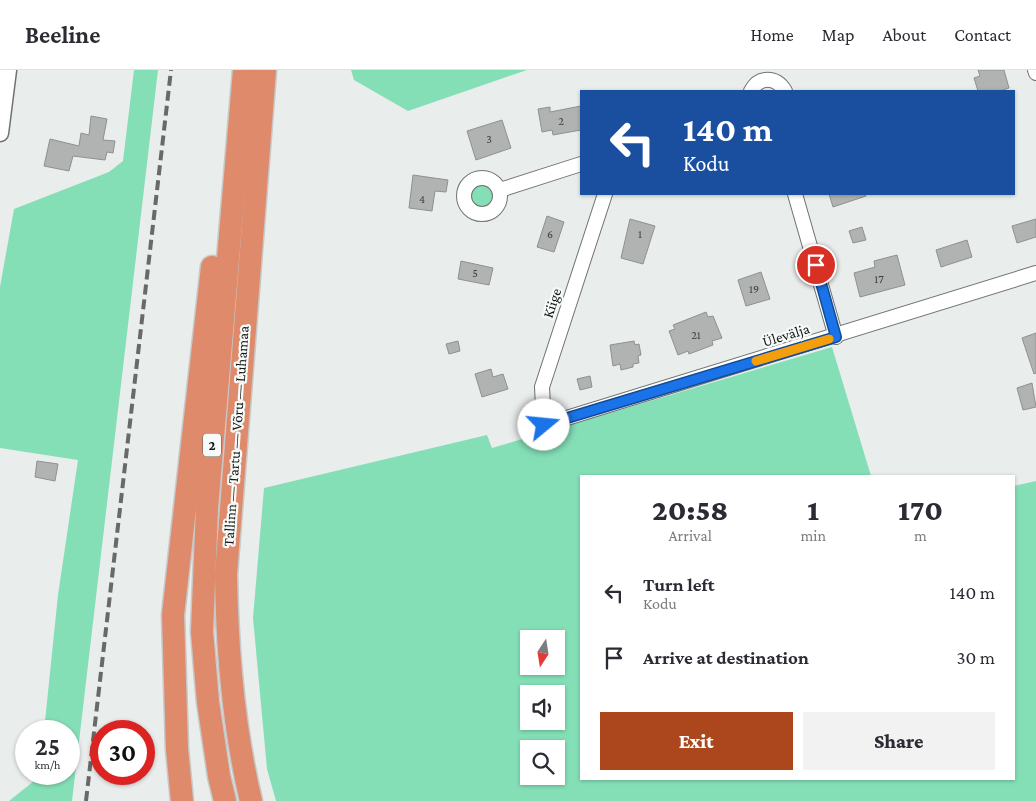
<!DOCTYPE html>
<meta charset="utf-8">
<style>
:root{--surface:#fff;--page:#f2f2f3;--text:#2b2b33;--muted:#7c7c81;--line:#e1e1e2;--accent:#ac461d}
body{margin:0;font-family:"Crimson Pro",serif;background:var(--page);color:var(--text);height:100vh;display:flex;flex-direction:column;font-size:19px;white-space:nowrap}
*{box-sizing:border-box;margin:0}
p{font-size:16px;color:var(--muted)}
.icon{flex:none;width:28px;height:28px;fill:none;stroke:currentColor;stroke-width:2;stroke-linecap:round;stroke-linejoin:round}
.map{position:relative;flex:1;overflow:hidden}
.side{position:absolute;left:580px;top:405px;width:435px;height:305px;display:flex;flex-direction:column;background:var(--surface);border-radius:0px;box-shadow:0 1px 4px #0004}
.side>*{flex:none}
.hud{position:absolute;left:580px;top:20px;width:435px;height:105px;border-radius:0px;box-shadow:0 1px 4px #0004;background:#1a4fa0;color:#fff;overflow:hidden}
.needle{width:32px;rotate:192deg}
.controls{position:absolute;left:520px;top:560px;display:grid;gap:10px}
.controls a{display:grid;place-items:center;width:45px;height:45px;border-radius:0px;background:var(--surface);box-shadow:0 1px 4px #0004;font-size:25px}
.speed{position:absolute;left:15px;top:650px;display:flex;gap:10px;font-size:25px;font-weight:700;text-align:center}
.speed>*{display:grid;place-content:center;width:65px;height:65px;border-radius:50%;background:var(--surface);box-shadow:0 1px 4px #0004;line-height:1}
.speed small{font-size:12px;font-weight:400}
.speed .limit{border:8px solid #d22;background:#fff;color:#111}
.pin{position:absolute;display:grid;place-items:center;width:42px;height:42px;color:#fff;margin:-21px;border:2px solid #fff;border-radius:50%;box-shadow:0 1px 5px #0007}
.me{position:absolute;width:55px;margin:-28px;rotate:73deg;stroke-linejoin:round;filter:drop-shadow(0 0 4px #0008)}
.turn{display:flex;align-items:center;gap:18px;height:105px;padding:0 20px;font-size:22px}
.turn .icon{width:65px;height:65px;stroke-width:2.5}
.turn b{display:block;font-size:35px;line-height:42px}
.eta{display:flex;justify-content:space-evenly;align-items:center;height:85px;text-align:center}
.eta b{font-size:30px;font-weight:800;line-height:35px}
.button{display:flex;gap:10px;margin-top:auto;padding:10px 20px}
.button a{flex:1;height:58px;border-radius:0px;background:var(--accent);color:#fff;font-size:20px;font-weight:800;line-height:58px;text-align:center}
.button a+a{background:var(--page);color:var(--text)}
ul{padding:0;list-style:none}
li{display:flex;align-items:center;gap:15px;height:65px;padding:0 20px}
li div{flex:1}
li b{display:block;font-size:19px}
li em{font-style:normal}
header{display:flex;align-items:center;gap:30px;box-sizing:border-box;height:70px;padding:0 25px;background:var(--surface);border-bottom:1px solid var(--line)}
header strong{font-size:24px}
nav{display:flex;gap:28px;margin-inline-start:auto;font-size:18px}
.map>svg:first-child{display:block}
.green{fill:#84dfb7;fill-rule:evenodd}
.building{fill:#b0b3b1;stroke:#8e918f}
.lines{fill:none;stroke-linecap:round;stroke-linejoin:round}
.minor-casing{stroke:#707371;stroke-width:16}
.tertiary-casing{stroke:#707371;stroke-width:19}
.trunk-casing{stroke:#c7c8c7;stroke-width:25}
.minor{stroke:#fff;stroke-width:14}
.tertiary{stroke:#fff;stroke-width:16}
.trunk{stroke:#de8a6b;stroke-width:22}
.rail{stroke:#686a69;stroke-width:4;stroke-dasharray:10 5;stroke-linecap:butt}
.route-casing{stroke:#114b97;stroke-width:12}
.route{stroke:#1a73e8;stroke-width:9}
.slow{stroke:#f59e0b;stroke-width:9}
.labels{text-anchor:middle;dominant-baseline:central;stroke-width:4.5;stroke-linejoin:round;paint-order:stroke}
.number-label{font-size:12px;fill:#3d3f3e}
.shield{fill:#f6faf8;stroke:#5a5c5a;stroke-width:1}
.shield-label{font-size:14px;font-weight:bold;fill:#171817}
.street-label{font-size:15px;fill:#171817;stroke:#f6faf8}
</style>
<header>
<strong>Beeline</strong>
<nav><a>Home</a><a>Map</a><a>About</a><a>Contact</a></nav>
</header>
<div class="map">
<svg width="1036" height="731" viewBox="0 0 1036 731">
<rect width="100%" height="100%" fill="#e9edeb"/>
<g class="green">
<path d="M134,0h24l-86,731h-63l30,-24 1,-3h29v-43h-25l14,-136 20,-135 -78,-12v-161l14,-78 95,-37 14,-11z"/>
<path d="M351,0h176l-119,41 -54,-31z"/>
<circle cx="482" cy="126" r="12"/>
<path d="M832,277l39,129h-290v303h433v-293l22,-5v320h-760l-9,-32 -14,-151 11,-130 223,-53 5,13zM529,569h27v27h-27zM529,624h27v27h-27zM529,679h27v27h-27z"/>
</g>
<g class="building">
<path d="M978,0h26l5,18 -9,3h-22l-4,-13 6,-2z"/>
<path d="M581,36v24l-28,5 -1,-5 -10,2 -4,-23 12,-2v5z"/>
<path d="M91,46l16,3 -4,21 12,1 -2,12 -6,-1 -2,8 -32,-4 -4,15 -25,-5 6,-27 29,7 2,-13 8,2z"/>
<path d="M502,50l9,28 -35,12 -9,-29z"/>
<path d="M413,105l35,5 -2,12 -11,-1 -3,20 -23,-3z"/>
<path d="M829,124h36l1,2 -33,11z"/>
<path d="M547,146l17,6 -10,30 -17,-5z"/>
<path d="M630,149l25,7 -12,38 -22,-6z"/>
<path d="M1036,149v18l-19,6 -5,-17z"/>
<path d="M862,157l4,13 -13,3 -4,-12z"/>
<path d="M967,170l5,17 -31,10 -5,-17z"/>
<path d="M897,185l8,30 -45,12 -6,-24 21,-6 -1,-6z"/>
<path d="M461,191l32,7 -4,17 -31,-6z"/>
<path d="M761,202l9,27 -24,7 -8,-26z"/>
<path d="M706,242l2,5 5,-1 9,22 -10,3 1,4 -24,9 -1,-3 -10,4 -9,-24 6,-2 -2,-4z"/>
<path d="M1036,263v40l-2,1 -12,-36z"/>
<path d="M458,271l2,10 -11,3 -3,-10z"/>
<path d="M634,271l1,4 4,-1 2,11 -3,1 1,7 -6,1v3l-12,3 -1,-6 -7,2 -3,-21z"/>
<path d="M491,299l2,8 10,-3 5,15 -26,8 -7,-23z"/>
<path d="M590,306l2,11 -12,3 -3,-11z"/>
<path d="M1032,313l4,24 -13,3 -6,-22z"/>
<path d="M37,391l21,3 -3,17 -20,-4z"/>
</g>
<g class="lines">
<defs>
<g id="minor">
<path d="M1035,0l1,3"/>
<path d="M751,21c8,-15 25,-15 34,0"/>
<circle cx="482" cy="126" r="18"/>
<path d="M500,120l81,-26"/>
<path d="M605,124l-63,193 2,38 492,-152"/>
<path d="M795,124l41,143"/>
</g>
<path id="tertiary" d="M0,63l8,-63"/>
<g id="trunk">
<path d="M182,731l-5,-52 -4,-134 39,-348"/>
<path d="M225,731l-6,-25 -11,-74 -6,-70 5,-124 37,-438"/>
<path d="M251,731c-18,-75 -24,-150 -25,-227l39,-504"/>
</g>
</defs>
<use href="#minor" class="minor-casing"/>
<use href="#tertiary" class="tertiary-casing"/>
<use href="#trunk" class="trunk-casing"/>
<use href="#minor" class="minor"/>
<use href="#tertiary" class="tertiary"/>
<use href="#trunk" class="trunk"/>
<path class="rail" d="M86,731l85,-731"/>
</g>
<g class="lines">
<defs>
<path id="route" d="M544,355l292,-88 -20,-72"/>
</defs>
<use href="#route" class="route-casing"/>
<use href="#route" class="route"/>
<path class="slow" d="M756,291l73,-22"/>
</g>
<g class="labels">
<g class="number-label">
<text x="561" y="51">2</text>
<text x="489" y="69">3</text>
<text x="422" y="129">4</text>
<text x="550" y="164">6</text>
<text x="640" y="164">1</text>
<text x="475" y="203">5</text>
<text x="879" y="209">17</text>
<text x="754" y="219">19</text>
<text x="696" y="265">21</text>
</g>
<rect class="shield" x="203" y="363.5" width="18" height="23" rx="4"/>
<g class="shield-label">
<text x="212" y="375">2</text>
</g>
<g class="street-label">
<text transform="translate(552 233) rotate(-72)">Kiige</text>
<text transform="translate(786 265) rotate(-17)">Ülevälja</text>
<text transform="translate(236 366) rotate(-86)">Tallinn — Tartu — Võru — Luhamaa</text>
</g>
</g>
</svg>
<div class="controls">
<a><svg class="needle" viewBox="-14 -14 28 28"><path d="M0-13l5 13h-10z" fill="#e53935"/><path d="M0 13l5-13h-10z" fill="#7c7c81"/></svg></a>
<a><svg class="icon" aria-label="sound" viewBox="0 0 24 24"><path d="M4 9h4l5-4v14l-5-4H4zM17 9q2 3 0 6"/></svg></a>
<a><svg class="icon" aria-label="search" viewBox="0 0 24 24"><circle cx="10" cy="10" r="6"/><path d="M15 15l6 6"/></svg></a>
</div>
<div class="speed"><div>25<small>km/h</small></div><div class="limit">30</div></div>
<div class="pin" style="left:816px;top:195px;background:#d93025"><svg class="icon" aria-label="arrive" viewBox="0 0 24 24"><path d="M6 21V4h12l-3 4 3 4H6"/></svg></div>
<svg class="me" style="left:544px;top:355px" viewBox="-20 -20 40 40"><circle r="19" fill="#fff"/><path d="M0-13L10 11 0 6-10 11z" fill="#1a73e8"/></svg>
<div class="hud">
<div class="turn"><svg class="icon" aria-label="left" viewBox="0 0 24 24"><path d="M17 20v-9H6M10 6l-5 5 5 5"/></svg><div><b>140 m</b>Kodu</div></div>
</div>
<section class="side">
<div class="eta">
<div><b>20:58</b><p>Arrival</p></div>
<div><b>1</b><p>min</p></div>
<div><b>170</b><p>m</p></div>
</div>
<ul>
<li><svg class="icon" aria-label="left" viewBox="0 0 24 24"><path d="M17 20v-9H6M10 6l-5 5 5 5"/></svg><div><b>Turn left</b><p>Kodu</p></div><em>140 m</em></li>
<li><svg class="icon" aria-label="arrive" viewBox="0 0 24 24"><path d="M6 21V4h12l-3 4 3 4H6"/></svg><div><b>Arrive at destination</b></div><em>30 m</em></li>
</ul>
<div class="button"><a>Exit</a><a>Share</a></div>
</section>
</div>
